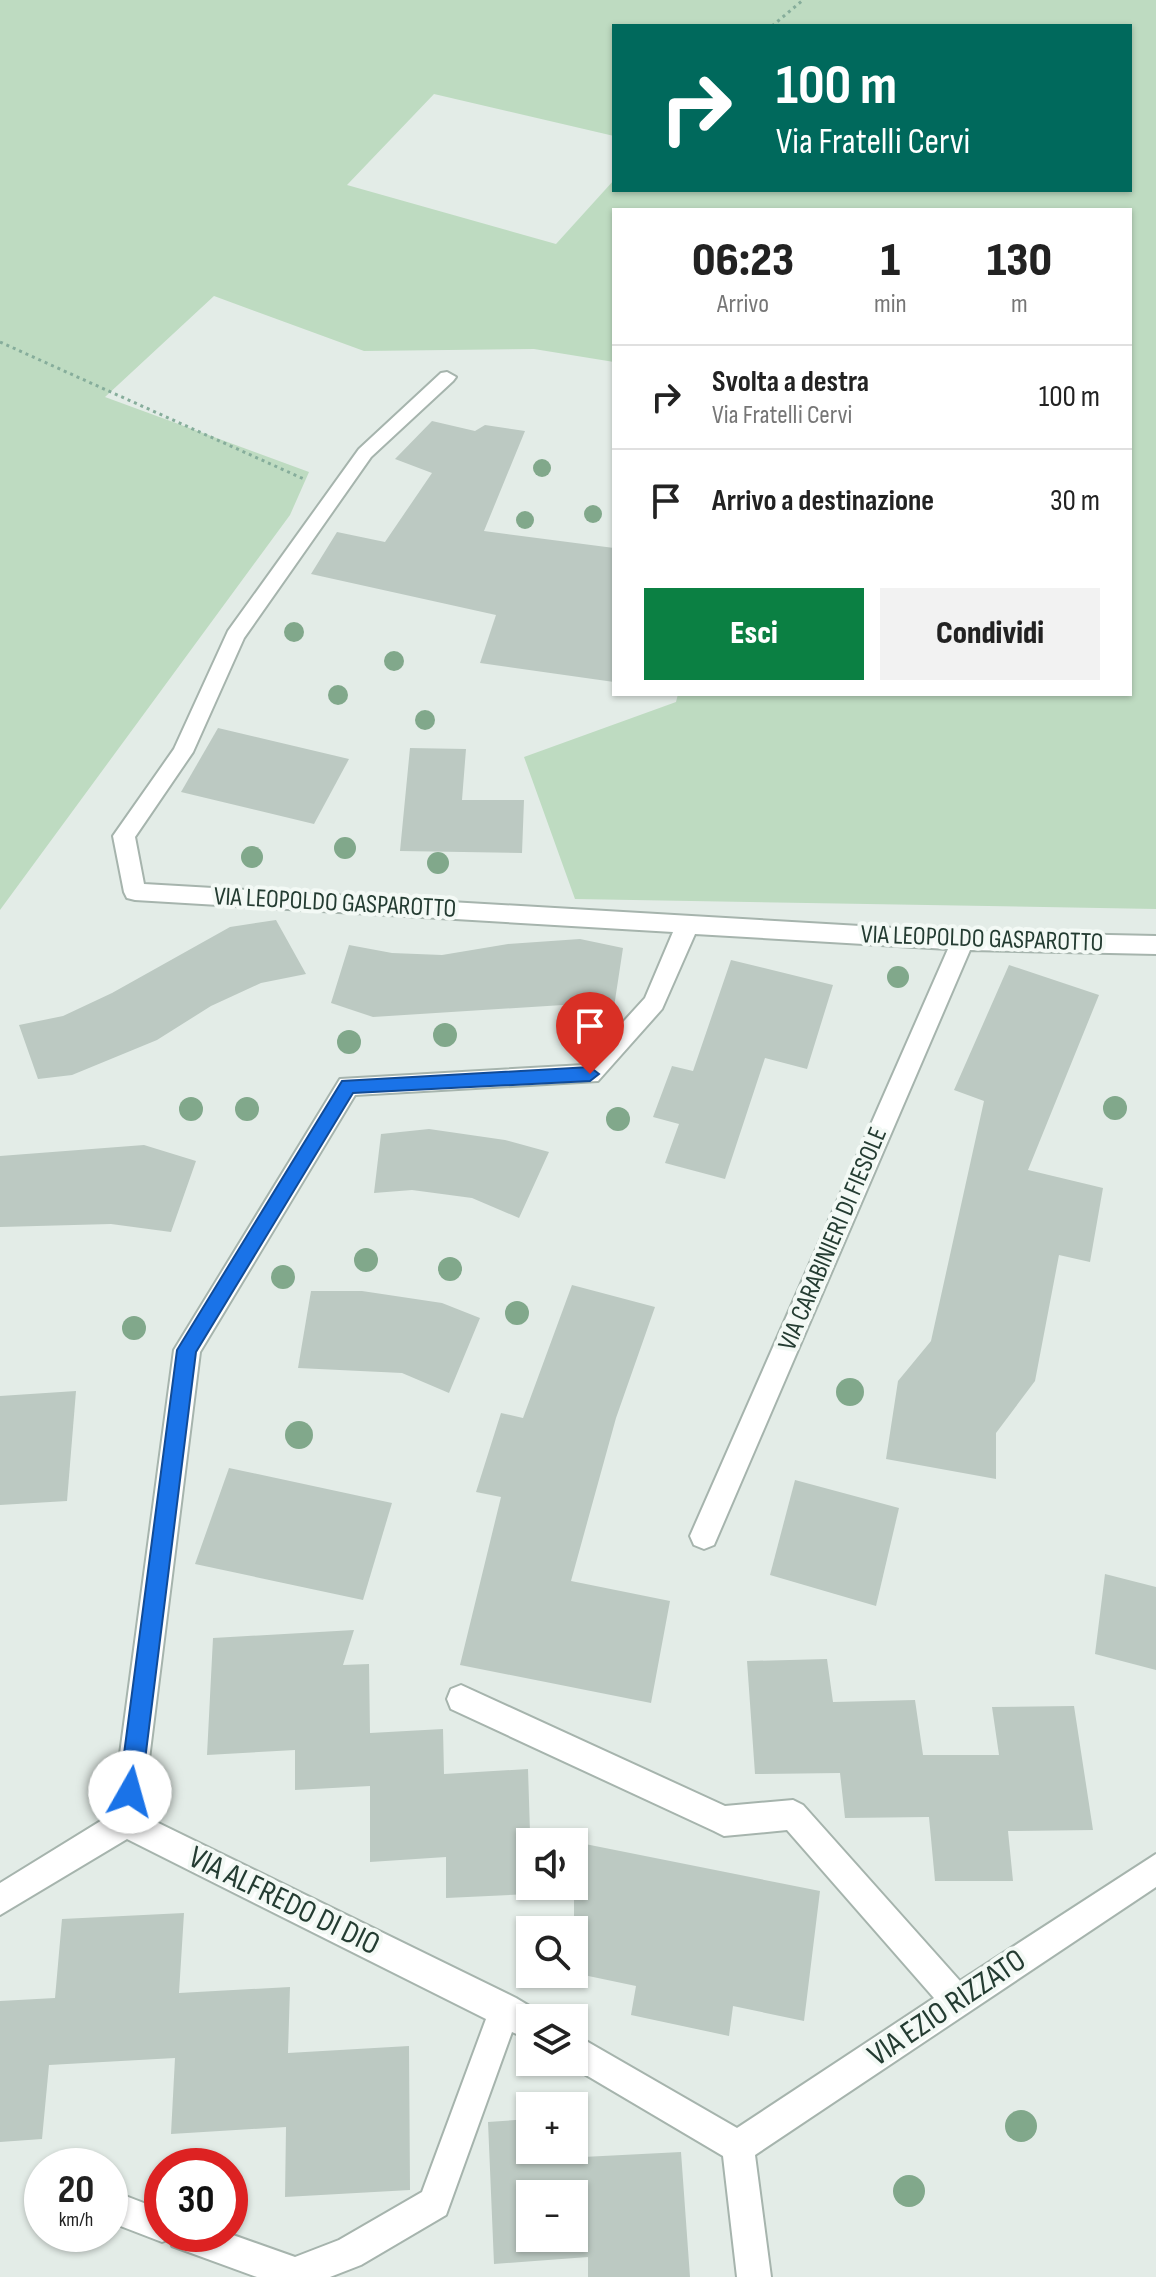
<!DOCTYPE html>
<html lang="it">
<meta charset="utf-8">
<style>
:root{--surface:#fff;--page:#f2f2f2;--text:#222;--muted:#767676;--line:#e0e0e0;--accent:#0b8043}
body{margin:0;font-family:"Sofia Sans Condensed",sans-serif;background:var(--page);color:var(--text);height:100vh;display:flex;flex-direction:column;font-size:30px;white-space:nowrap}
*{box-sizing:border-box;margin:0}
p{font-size:26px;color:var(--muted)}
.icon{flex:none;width:44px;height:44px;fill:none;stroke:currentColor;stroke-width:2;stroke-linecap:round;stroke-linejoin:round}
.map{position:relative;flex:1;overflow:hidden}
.details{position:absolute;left:612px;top:208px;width:520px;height:488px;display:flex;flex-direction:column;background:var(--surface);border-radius:0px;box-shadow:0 2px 6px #0004}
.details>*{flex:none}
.banner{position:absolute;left:612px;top:24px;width:520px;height:168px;border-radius:0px;box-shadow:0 2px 6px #0004;background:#00695c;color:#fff;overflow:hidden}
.controls{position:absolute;left:516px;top:1828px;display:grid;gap:16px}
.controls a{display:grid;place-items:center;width:72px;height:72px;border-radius:0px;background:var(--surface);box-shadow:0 2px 6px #0004;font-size:40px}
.speed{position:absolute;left:24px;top:2148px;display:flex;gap:16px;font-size:40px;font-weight:700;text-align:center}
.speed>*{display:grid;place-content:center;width:104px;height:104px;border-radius:50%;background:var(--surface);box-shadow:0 2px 6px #0004;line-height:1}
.speed small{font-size:20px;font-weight:400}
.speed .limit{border:12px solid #d22;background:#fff;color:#111}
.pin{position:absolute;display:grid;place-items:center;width:68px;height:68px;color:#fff;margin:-82px -34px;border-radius:50% 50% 50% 0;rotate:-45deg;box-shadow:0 0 8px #0007}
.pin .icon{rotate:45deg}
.me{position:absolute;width:88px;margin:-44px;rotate:7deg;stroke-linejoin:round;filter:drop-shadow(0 0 6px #0008)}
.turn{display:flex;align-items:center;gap:28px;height:168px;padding:0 32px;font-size:36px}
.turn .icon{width:104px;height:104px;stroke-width:2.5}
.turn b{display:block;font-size:56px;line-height:68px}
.eta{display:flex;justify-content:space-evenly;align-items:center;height:136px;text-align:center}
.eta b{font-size:48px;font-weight:800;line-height:56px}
.button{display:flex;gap:16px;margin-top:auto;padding:16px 32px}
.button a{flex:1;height:92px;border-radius:0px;background:var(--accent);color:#fff;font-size:32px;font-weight:800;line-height:92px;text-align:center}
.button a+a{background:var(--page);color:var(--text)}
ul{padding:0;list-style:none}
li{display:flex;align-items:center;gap:24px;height:104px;padding:0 32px;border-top:2px solid var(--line)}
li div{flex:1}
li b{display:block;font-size:30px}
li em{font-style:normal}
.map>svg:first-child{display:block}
.green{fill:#bedbc1;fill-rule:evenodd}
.building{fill:#bcc9c2;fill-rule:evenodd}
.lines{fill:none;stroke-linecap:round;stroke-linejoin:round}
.street-casing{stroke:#a6b4ad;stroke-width:4}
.path{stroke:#86ad9b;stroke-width:3;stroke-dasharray:3 4;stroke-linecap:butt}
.street{fill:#fff;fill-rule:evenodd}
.tree{fill:#81a88b}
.route{fill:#1a73e8;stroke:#114b97;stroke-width:2}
.labels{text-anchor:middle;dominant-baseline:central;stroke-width:8;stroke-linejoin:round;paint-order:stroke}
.street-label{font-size:26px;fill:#243c32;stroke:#f3f9f5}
.near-street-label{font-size:32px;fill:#243c32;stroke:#f3f9f5}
</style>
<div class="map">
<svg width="1156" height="2277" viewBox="0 0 1156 2277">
<rect width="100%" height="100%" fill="#e3ece7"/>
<path class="green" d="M0,0h1156v909l-581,-10 -51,-142 152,-55 2,-8h452v-484h-516v152l-80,-13 -170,2 -150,-55 -109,101 204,75 -19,43 -290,395zM614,26h516v164h-516v-10l-58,64 -209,-59 87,-91 180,42z"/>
<g class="building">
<path d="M432,421l43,10 10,-6 40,6 -41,100 130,17v134l-134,-19 16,-48 -185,-41 26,-42 48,10 47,-69 -37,-14z"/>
<path d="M218,728l131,31 -35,65 -133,-32z"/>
<path d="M410,748l56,1 -4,51h62l-2,53 -122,-2z"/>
<path d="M276,920l30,54 -45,9 -50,23 -54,34 -85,35 -34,4 -19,-54 44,-9 49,-23 118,-66z"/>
<path d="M580,939l43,9 -9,59 -51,-2 -190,12 -42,-14 18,-58 43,8 50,2 66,-11z"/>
<path d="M731,960l102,25 -26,84 -42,-11 -40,121 -60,-16 14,-39 -26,-7 19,-51 21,5z"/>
<path d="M1009,965l90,30 -71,175 75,18 -13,74 -31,-7 -24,126 -39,52v46l-110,-20 12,-78 33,-40 53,-240 -30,-11z"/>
<path d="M429,1129l76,11 44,12 -30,66 -47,-20 -60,-8 -38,3 7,-59z"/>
<path d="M144,1145l52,16 -25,71 -60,-8 -111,3v-71z"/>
<path d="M572,1285l83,22 -39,111 -45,163 99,20 -19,102 -191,-38 41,-168 -25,-5 25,-79 22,5z"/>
<path d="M311,1291h51l80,12 38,15 -31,75 -47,-20 -104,-5z"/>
<path d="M76,1391l-9,110 -67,4v-109z"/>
<path d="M229,1468l163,35 -29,97 -168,-36z"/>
<path d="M795,1480l104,28 -23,98 -106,-31z"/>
<path d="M1105,1574l51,13v83l-61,-16z"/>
<path d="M354,1630l-11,35 26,-1 1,69 73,-4 1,45 84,-5 2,64 290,58 -16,130 -71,-15 -4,30 -98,-21 5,-29 -62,-13v-81l-128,6v-41l-76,5v-76l-75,4v-40l-88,5 6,-117zM530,1842h44v44h-44z"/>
<path d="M827,1659l6,43 82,-2 8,55h76l-7,-48 82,-1 19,124 -85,1 5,50h-78l-6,-64 -84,1 -5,-45 -85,1 -8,-113z"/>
<path d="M184,1913l-5,80 111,-6 -2,66 121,-7 1,144 -125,7 1,-70 -115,7 4,-76 -126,7 -7,74 -42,3v-141l55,-3 7,-79z"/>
<path d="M574,2115h7l2,42 98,-5 9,125h-102v-20l-94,7 -6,-142 42,-3v31h44zM530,2194h44v44h-44z"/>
</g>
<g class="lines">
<defs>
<g id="street">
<path d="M447,372l9,5 -3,4 -82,76 -127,181 -51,114 -58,85 9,47 819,48 193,4v18l-186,-4 -256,595 -10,4 -10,-4 -4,-9 258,-587 -253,-15 -33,75 -64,72 -243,14 -155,257 -58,463 374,183 25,15 2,5h-13v22l-18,-8 -66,183 -85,50 -31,12h-73l-85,-31 -2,-7 -8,3 -52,-20v-32l52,20v24h68l65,23 44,-17 83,-48 64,-173 -359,-180 -127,76v-32l112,-69 62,-464 166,-271 244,-14 61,-67 28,-66 -538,-32 -8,-2 -3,-6 -11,-56 61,-87 54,-118 131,-182 82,-76z"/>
<path d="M461,1685l264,121 68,-6 10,5 157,176 196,-127v33l-401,268 16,122h-34l-14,-121 -159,-94h10v-28l163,94 197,-130 -147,-168 -63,6 -10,-5 -263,-122 -4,-10 4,-10z"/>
</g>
</defs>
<use href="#street" class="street-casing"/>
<g class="path">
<path d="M772,26l31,-26"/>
<path d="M0,342l306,138"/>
</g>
<use href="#street" class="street"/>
</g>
<g class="tree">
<circle cx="542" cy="468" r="9"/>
<circle cx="593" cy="514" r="9"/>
<circle cx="525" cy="520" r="9"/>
<circle cx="294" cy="632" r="10"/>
<circle cx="394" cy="661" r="10"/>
<circle cx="338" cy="695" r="10"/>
<circle cx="425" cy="720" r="10"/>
<circle cx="345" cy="848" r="11"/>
<circle cx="252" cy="857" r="11"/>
<circle cx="438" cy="863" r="11"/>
<circle cx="898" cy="977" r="11"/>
<circle cx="445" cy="1035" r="12"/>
<circle cx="349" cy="1042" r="12"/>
<circle cx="1115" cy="1108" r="12"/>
<circle cx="191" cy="1109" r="12"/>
<circle cx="247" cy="1109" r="12"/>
<circle cx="618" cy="1119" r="12"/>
<circle cx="366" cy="1260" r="12"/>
<circle cx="450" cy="1269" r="12"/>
<circle cx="283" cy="1277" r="12"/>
<circle cx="517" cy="1313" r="12"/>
<circle cx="134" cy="1328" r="12"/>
<circle cx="850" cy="1392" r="14"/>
<circle cx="299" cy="1435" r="14"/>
<circle cx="1021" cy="2126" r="16"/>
<circle cx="909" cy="2191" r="16"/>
</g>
<path class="route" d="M590,1067l9,7 -9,7 -237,12 -157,259 -55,440 -3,8 -8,4 -8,-4 -3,-8 58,-442 165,-269z"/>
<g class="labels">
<g class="street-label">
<text transform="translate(335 903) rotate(3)">VIA LEOPOLDO GASPAROTTO</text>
<text transform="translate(982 939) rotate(2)">VIA LEOPOLDO GASPAROTTO</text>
<text transform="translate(833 1239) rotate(-67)">VIA CARABINIERI DI FIESOLE</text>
</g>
<g class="near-street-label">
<text transform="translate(284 1901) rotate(26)">VIA ALFREDO DI DIO</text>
<text transform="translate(947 2008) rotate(-34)">VIA EZIO RIZZATO</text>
</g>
</g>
</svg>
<div class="controls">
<a><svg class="icon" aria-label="sound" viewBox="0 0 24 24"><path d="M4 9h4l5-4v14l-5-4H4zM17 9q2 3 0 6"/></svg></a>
<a><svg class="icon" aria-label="search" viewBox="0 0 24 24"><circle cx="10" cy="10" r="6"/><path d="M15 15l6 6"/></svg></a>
<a><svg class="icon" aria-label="layers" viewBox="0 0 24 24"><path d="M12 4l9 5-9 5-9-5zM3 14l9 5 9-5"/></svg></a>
<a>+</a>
<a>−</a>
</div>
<div class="speed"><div>20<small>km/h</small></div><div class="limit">30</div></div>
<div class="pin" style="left:590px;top:1074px;background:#d93025"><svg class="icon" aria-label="arrive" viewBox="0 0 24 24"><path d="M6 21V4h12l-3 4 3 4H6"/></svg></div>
<svg class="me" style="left:130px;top:1792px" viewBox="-20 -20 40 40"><circle r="19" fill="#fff"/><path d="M0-13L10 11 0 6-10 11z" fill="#1a73e8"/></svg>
<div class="banner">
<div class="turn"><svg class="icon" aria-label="right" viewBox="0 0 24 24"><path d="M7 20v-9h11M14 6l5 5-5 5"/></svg><div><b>100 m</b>Via Fratelli Cervi</div></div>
</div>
<section class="details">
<div class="eta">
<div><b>06:23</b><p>Arrivo</p></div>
<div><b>1</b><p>min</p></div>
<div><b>130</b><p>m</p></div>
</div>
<ul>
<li><svg class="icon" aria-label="right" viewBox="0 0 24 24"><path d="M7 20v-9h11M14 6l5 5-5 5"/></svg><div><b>Svolta a destra</b><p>Via Fratelli Cervi</p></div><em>100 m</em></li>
<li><svg class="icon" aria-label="arrive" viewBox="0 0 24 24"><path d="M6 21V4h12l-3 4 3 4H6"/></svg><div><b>Arrivo a destinazione</b></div><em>30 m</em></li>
</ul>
<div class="button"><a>Esci</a><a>Condividi</a></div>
</section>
</div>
